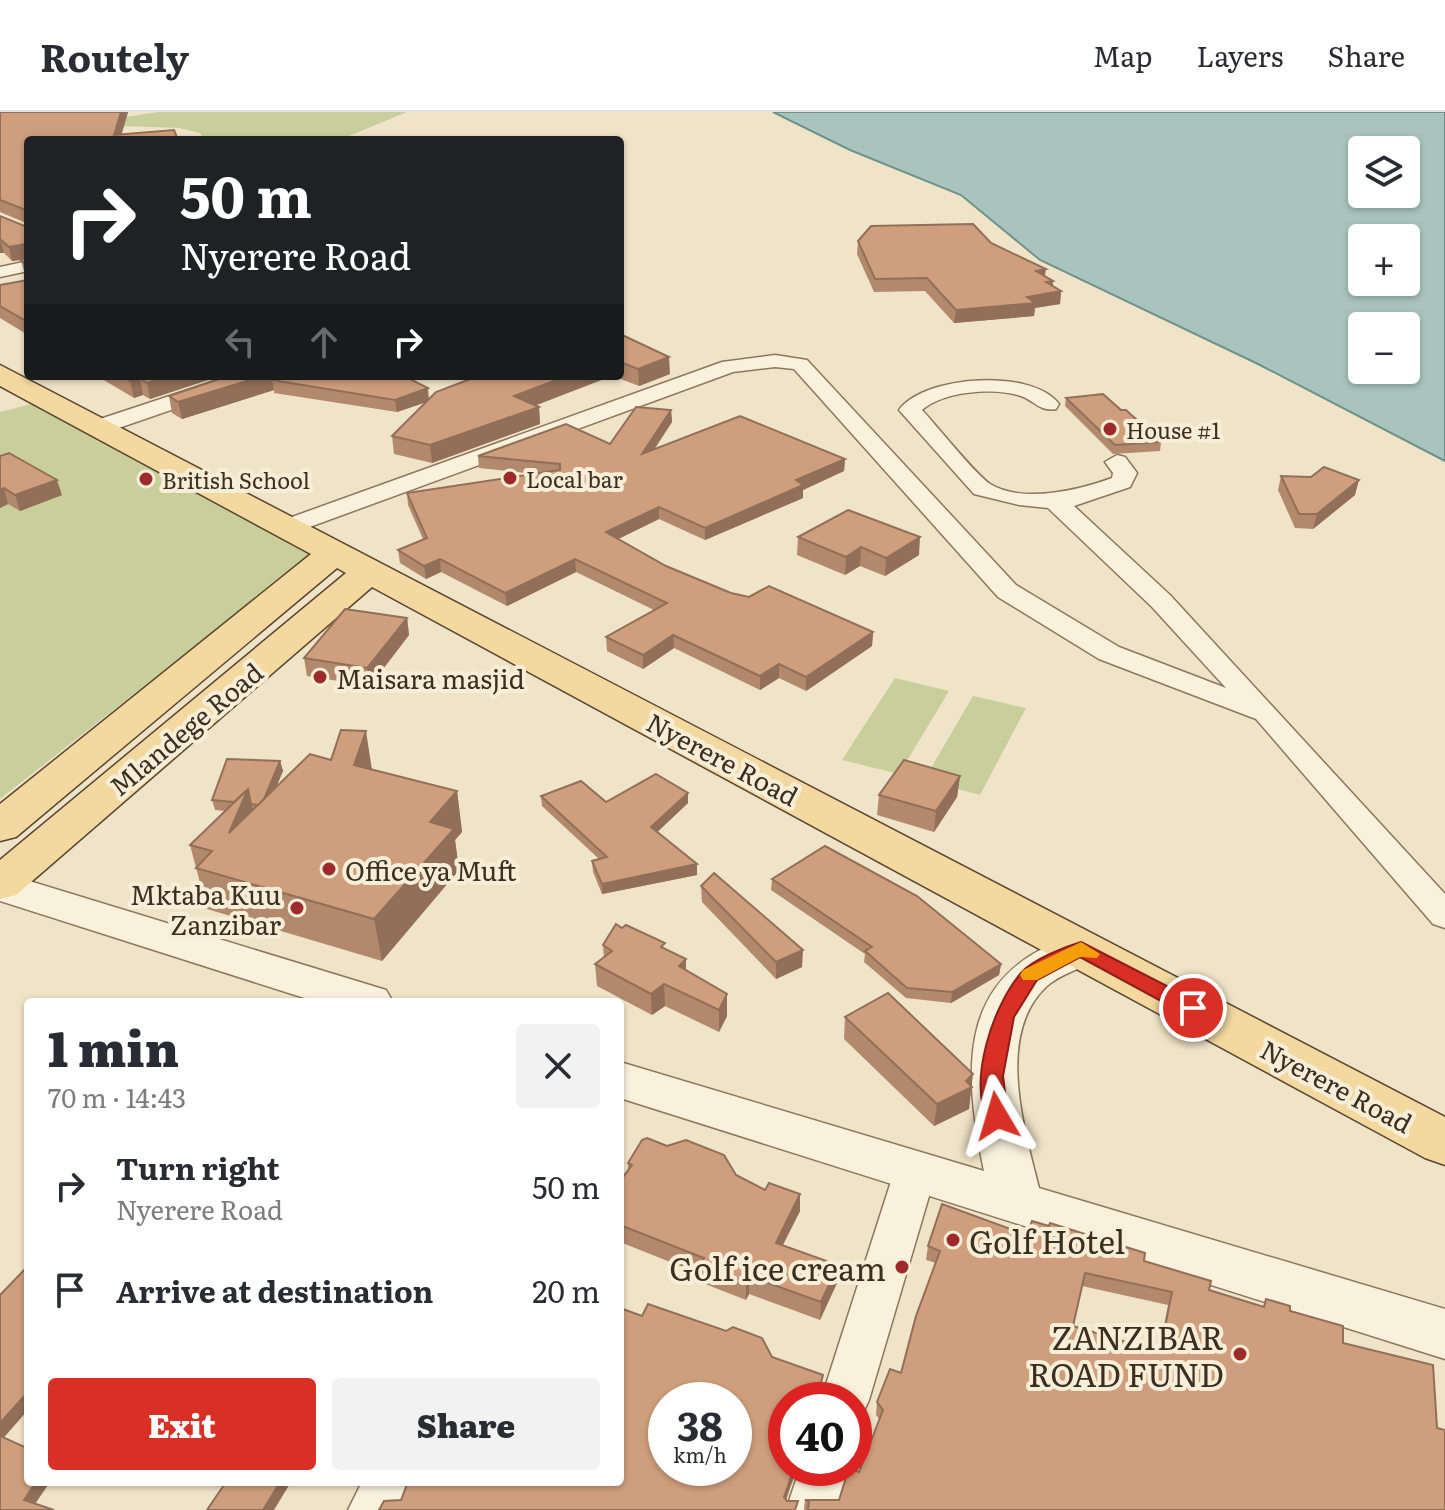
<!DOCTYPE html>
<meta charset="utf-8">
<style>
:root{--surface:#fff;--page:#f2f2f3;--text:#2b2b33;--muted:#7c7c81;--line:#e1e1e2;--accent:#d93025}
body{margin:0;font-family:Literata,serif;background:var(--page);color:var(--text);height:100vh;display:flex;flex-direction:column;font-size:30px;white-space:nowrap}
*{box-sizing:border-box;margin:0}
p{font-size:26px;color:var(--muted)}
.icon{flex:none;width:44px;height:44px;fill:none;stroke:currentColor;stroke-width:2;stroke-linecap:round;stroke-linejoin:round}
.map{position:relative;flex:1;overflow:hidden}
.panel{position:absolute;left:24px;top:886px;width:600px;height:488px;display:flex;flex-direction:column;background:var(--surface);border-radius:8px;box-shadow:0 2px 6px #0004}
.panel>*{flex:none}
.banner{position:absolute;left:24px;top:24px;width:600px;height:244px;border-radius:8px;box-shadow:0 2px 6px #0004;background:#202124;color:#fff;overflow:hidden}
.buttons{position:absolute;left:1348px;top:24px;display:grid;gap:16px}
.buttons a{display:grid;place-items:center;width:72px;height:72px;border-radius:8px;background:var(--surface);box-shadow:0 2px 6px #0004;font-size:40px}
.speed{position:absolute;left:648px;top:1270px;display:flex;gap:16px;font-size:40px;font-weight:700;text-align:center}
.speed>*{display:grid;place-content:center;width:104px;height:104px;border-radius:50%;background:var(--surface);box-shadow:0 2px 6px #0004;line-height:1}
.speed small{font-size:20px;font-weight:400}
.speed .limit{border:12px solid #d22;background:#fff;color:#111}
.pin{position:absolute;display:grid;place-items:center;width:68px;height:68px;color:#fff;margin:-34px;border:4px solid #fff;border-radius:50%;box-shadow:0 2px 8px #0007}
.me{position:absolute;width:88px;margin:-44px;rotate:353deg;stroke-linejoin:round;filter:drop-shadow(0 0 6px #0008)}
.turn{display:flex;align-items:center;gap:28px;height:168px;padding:0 24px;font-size:36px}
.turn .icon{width:104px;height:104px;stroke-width:2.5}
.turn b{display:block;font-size:56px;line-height:68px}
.lanes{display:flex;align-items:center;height:76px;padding:0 24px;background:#0003;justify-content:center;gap:40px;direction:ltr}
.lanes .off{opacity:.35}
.round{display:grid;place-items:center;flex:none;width:84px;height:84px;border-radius:8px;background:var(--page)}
.overview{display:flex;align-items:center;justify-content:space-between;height:136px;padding:0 24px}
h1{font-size:48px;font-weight:800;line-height:60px}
.button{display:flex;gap:16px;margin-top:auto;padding:16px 24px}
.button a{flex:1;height:92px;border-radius:8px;background:var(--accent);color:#fff;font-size:32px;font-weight:800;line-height:92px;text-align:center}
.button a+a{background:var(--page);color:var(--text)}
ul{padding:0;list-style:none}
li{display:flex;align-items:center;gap:24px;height:104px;padding:0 24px}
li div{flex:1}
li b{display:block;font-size:30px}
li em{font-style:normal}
header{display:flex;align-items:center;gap:48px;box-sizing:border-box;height:112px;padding:0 40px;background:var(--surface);border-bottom:2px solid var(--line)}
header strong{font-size:38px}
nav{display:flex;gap:44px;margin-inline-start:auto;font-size:28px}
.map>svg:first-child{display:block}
.green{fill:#c9cf9b}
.water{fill:#a9c4bc;stroke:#6f938a;stroke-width:2;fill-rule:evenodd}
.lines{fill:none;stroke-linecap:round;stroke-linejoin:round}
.minor-casing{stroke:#8d765c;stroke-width:3}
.tertiary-casing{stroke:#8d765c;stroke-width:3}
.primary-casing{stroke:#5b4430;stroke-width:3}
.minor{fill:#faf1dc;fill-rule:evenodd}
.tertiary{fill:#faf1dc;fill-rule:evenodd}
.primary{fill:#f3d9a0;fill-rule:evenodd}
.wall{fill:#b2896c;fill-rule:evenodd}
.shaded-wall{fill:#916f58}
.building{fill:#cf9f7d;stroke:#916f58;stroke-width:2;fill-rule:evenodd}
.route{fill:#d93025;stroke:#8d1f18;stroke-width:2}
.slow{fill:#f59e0b}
.poi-dot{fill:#9e2a2b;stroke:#f7eed8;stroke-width:3}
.labels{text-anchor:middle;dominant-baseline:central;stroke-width:8;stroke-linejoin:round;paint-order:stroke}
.far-poi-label{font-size:22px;fill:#3d2e20;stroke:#f7eed8;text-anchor:start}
.poi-label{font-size:26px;fill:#3d2e20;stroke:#f7eed8;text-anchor:start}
.street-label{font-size:26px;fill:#3d2e20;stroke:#f7eed8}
.near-poi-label{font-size:32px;fill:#3d2e20;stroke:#f7eed8;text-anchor:end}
</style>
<header>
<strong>Routely</strong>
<nav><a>Map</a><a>Layers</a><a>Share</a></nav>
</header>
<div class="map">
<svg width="1445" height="1398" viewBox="0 0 1445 1398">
<rect width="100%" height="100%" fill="#f0e4c8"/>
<g class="green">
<path d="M158,0h249l-68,28h-135l-4,-7 -21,-5 -57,-2 -3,-8z"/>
<path d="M43,289l276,148 -319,250v-387z"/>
<path d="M895,566l54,13 -50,83 -57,-14z"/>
<path d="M973,584l53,12 -46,87 -56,-15z"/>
</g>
<path class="water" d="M773,0h672v349l-187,-97 -218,-104 -79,-65 -111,-45zM1362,38h44v44h-44zM1362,126h44v44h-44zM1362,214h44v44h-44z"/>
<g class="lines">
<defs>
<g id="minor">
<path d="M28,149v10l-28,6v-10z"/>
<path d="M775,243l32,5 209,225 103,62 107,41 -74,-81 -104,-99 -29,-3 -45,-11 -75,-84c25,-35 133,-42 160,-6l-3,5c-16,3 -21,-8 -35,-13 -26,-9 -78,-5 -99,14 15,16 53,64 68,74 33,20 89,6 122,-6l1,-5 -8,-11 12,-7 8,2 12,16 -7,14 -56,19 96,89 275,299v34l-12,-4 -177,-205 -157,-60 -101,-62 -204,-228 -19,-2 -42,5 -437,160 -9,2 -12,-7 3,-5 444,-160z"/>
<path d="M230,264h31l-3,4 -151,52 -8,2 -11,-7 3,-5z"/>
<path d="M916,1041l15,4 6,12 -68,231 -7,15 -8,3v-18h-33l74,-231 6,-12z"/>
<path d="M800,1356h48l-12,42h-50z"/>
<path d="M362,1370h53l-14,28h-53z"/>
</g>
<g id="tertiary">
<path d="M0,760l386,118 7,12h-76l-317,-101z"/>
<path d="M1081,822l16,4 6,11c-12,20 -38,21 -56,37 -52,48 -23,142 -8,202l406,121v50l-825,-261v-36l364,109c-22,-106 -27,-202 97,-237z"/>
</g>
<path id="primary" d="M0,253l1445,752v48l-20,-7 -1053,-571 -356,308 -16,4v-39l346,-287 -9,-5 -321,269 -16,4v-37l311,-250 -311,-168z"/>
</defs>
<use href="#minor" class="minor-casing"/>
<use href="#tertiary" class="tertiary-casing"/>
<use href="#primary" class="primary-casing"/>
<use href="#minor" class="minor"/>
<use href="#tertiary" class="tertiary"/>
<use href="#primary" class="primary"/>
</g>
<g class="wall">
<path d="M0,0h128l-7,23 57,5h-150v137l-3,-2 -4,-15 -9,1 -8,-8h-4v-37l27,11 -1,-4 -26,-11z"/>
<path d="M858,129l133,2 62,38v5l8,5 -1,13 -25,4 -1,8 -80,7 -29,-32 -51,1 -17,-38z"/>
<path d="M28,168v55l-28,-17v-33z"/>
<path d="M620,222l50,40 -31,12 -26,-10h7z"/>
<path d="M97,264h110l1,4 -58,19 -7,-4 -9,3z"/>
<path d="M228,264l201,23 107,7 3,1 1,17 -108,39 -38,-9 -2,-18 35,-34 -30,10 -123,-19v-3l-92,29 -10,-6 -3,-17z"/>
<path d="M1066,286l55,12 40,32 -1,9 -47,3 -48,-48z"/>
<path d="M671,298l1,12 -19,28 192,9 -1,12 -41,19v8l-98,42 -46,-21 -41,20 48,27 65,27 142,39 -1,14 -66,45 -27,-13 -19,12 -86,-42 -31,21 -36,-18 -1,-14 48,-27 -78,-38 -69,34 -66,-34 -15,7 -26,-16 -2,-13 25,-11 -15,-34 -1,-12 128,-19 -56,-6 -1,-12 132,-12z"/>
<path d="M0,344l62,39 -42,16 -12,-7 -8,4z"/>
<path d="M1281,364l74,19 -42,34 -18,-1 -17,-38z"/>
<path d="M798,425l121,18 -34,21 -25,-10 -15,9 -48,-20z"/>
<path d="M407,506l2,17 -39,51 -63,-10 -3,-18z"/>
<path d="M280,649l3,10 -7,16 96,-17 85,21 5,41 -7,8 4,30 -77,91 -175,-52 -17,-64 35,-34 -10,-1 -3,-10z"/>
<path d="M960,664l-3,21 -23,35 -57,-17 2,-20z"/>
<path d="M541,684l65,6 82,1 -31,29 40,43 -95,19 -9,-22 -1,-11 7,-2 -57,-53z"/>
<path d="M772,767l229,85 -2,11 -48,28 -45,-5 -42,-36 1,-8 -94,-64z"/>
<path d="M701,774l101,81 -26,12 -74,-77z"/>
<path d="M603,833l62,4 21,10v12l41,45 -8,16 -54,-26 -13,9 -55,-29 -2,-22 9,-6z"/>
<path d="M845,905l126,68 -2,24 -35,17 -90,-87z"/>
<path d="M628,1051l108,12 64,36 -17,34 55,20 -1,18 -17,37 -71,-26 -3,6 -46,-18v-8l-80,-32v-61l8,-12z"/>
<path d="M1027,1123l117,26 65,29 54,17 3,-8 77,44 94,85 8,82h-641l1,-10h34l20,-28 21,-52 -4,-5 1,-13 24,-29 35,-110 -10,-3 2,-14zM1082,1174l86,19 -9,47 -86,-26z"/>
</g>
<g class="shaded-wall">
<path d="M121,0h7l-8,28 -6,-5z"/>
<path d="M0,127l4,14h-4z"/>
<path d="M26,132l2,15 -16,2 -3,-14z"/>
<path d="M1046,157l-2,13 -8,-11z"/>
<path d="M1053,169l-1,11 9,-1 -1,13 -25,4 -1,8 -80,7 2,-13 71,-13 19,-15z"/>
<path d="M669,245l1,17 -31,12 -1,-17z"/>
<path d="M168,264h39l1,4 -58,19 -3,-16z"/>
<path d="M264,264h42l-34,4 2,10 -92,29 -4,-17z"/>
<path d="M567,264h45l-96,37 -2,-17z"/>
<path d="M140,266l3,17 -9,3 -4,-17z"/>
<path d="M428,276l1,13 -32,11 -2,-12z"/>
<path d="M539,295l1,17 -108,39 -2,-18z"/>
<path d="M671,298l1,12 -29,45 -1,-13z"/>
<path d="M845,347l-1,12 -41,19v8l-98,42v-12l91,-48z"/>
<path d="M57,368l5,15 -42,16 -5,-16z"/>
<path d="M1359,368l-4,15 -42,34 4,-15z"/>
<path d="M4,376l4,16 -8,4v-18z"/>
<path d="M659,395v12l-53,26v-13z"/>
<path d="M920,425l-1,18 -34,21 1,-18z"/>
<path d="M861,435l-1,19 -15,9 1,-18z"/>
<path d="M440,447l1,13 -15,7 -2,-13z"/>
<path d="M575,447l1,13 -69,34 -2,-13z"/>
<path d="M407,506l2,17 -39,51 -3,-18z"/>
<path d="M873,520l-1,14 -66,45v-14z"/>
<path d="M673,523l1,13 -31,21v-14z"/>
<path d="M779,552v14l-19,12v-14z"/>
<path d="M366,619l6,39 -18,-5z"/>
<path d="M280,649l3,10 -19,45 -2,-11z"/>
<path d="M960,664l-3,21 -23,35 2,-21z"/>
<path d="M248,677l9,40 -28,4z"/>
<path d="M457,679l5,41 -7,8 4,30 -77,91 -8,-42 56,-97z"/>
<path d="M688,681v10l-37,35v-11z"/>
<path d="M697,752v11l-95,19v-10z"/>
<path d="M803,838l-1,17 -26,12v-17z"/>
<path d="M686,847v22l-7,-15z"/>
<path d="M1001,852l-2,11 -48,28 1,-11z"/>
<path d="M664,872l1,22 -13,9 -1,-21z"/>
<path d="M727,882v22l-8,16v-22z"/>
<path d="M973,962l-4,35 -35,17 3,-22z"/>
<path d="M800,1082v17l-25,49 1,-17z"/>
<path d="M838,1153l-1,18 -17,37 1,-18z"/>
<path d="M749,1164v18l-3,6v-18z"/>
<path d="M28,1280v18l-28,32v-19z"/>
<path d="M794,1356h3l-14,41 1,-12z"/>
<path d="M36,1370h14l-19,28 -7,-10z"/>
<path d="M280,1370h11l-17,28h-11z"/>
</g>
<g class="building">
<path d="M0,0h121l-7,23 60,-5 4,10h-150v127l-7,-7 6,-4 -1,-12 -17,3 -9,-8v-23l27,11 -1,-17 -26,-10z"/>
<path d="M973,112l18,19 55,26 -10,2 17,10 -7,1 15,9 -34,6 8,6 -79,7 -29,-32 -52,1 -17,-38 13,-15z"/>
<path d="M28,168v42l-28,-16v-21z"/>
<path d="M620,222l49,23 -31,12 -18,-7z"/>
<path d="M121,264h47l-21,7 -7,-5 -10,3z"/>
<path d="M228,264h36l-86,26 -9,-6z"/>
<path d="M286,264h118l24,12 -33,12 -123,-20z"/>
<path d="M478,264h89l-53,20 25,11 -109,38 -38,-9 44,-44z"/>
<path d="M1103,282l18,16h5l35,32 -46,3 -49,-47z"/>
<path d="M636,295l35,3 -29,44 98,-38 105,43 -49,21 7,5 -98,43 -46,-21 -53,25 60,34 65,27 18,4 20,-11 104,46 -67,45 -27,-13 -19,12 -87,-41 -30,20 -37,-18 61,-34 -92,-44 -70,34 -65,-34 -16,7 -26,-16 29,-12 -20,-45 153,-23v-6l-82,-8 88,-32 44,20z"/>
<path d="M9,341l48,27 -42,15 -11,-7 -4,2v-34z"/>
<path d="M1324,355l35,13 -42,34h-18l-18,-38 30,1z"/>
<path d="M848,398l72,27 -34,21 -25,-11 -15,10 -48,-20z"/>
<path d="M345,497l62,9 -40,50 -63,-10z"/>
<path d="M341,618l25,1 -12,34 103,26 -27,31 24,7 -80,90 -178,-51 16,-17 -22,-6 58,-56 -19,44 81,-79 21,6z"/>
<path d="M227,647l53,2 -16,38 -6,6 -7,-1 -3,-15 -14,13 -22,-2z"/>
<path d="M904,648l56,16 -24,35 -57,-16z"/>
<path d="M656,662l32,19 -37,34 46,37 -95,20 -10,-23 15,-4 -66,-61 40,-15 25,21z"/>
<path d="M825,734l92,50 84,68 -49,28 -45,-4 -42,-37 7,-4 -100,-68z"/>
<path d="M714,761l89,77 -27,12 -75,-76z"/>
<path d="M616,812l6,4 4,-3 39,18 -4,4 25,12 -7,7 48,28 -8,16 -55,-26 -13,10 -56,-30 17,-13 -9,-6z"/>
<path d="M888,881l85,81 -7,7 6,6 -35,17 -92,-87z"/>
<path d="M647,1026l20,8 19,-6 38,15 12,20 29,15 4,-7 31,11 -24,49 62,22 -17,37 -72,-26 -3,6 -46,-17 4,-7 -84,-33v-44l12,-16 -4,-2 14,-23z"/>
<path d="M942,1092l85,31 5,-14 17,5 1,-3 95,30 -1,8 67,20 -2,9 55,17 2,-8 24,7v5l53,15v17l90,22 4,63 8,2v80h-637l1,-9 -4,-1h34l10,-32 10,4 24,-62 -6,-8 13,-33 11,4 15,-57 24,-65 -12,-5zM1085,1161l87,19 -12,60 -87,-26z"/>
<path d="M28,1154v126l-28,31v-128z"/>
<path d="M648,1192l78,27 7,-4 29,11 10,19 51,18 -4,15 8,1 -4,9h-37v68h8l-10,29 3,4h11l-3,9h-416l5,-9 17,-1 7,-18h212v-174l22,8zM666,1288h68v68h-68z"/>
<path d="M0,1324l27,12 -1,4 2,1v29h8l-12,18 30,10h-54z"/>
<path d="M226,1370h54l-17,28h-56z"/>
</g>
<path class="route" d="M1081,830l119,61 3,5 -10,8 -8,-2 -105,-57 -43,23 -23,37 -11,59 5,40 -3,7h-16c-22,-42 4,-117 32,-150 11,-13 43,-26 60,-31z"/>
<path class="slow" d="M1081,830l19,12 -3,4 -17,-1 -43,23h-14l-3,-5 3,-5z"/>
<g class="poi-dot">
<circle cx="1110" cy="317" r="8"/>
<circle cx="510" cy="366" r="8"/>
<circle cx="146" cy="367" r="8"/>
<circle cx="320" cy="565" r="8"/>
<circle cx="329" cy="757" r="8"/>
<circle cx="297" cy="796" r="8"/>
<circle cx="953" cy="1128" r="8"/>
<circle cx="902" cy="1155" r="8"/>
<circle cx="1240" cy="1242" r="8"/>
</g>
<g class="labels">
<g class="far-poi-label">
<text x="1126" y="317">House #1</text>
<text x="526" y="366">Local bar</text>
<text x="162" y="367">British School</text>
</g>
<g class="poi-label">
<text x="336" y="565">Maisara masjid</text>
<text x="345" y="757">Office ya Muft</text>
<text x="281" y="781" text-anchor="end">Mktaba Kuu<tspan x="281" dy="30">Zanzibar</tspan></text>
</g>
<g class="street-label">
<text transform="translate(185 616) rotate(-40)">Mlandege Road</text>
<text transform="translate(723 646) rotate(28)">Nyerere Road</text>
<text transform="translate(1337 973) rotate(28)">Nyerere Road</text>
</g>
<g class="near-poi-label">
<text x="969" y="1128" text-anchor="start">Golf Hotel</text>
<text x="886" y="1155">Golf ice cream</text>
<text x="1224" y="1224">ZANZIBAR<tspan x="1224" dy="37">ROAD FUND</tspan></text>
</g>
</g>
</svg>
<div class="buttons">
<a><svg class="icon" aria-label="layers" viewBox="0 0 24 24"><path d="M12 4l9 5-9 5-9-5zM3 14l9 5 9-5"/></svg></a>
<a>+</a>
<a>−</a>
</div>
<div class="speed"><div>38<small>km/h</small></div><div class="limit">40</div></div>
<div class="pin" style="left:1193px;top:896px;background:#d93025"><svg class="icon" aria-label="arrive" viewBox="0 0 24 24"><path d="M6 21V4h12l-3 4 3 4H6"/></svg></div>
<svg class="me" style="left:997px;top:1004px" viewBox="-20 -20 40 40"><path d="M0-17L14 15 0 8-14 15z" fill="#d93025" stroke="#fff" stroke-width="4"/></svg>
<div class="banner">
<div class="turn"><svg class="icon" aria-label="right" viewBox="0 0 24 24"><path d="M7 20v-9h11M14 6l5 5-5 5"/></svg><div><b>50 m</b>Nyerere Road</div></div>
<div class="lanes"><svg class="icon off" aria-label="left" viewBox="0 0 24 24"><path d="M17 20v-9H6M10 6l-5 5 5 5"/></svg><svg class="icon off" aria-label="ahead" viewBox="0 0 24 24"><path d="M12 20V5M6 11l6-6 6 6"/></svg><svg class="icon" aria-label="right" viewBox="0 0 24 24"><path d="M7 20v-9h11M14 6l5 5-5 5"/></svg></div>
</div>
<section class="panel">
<div class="overview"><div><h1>1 min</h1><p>70 m · 14:43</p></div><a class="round"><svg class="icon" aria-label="close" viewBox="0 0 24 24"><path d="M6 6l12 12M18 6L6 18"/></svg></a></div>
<ul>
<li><svg class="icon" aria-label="right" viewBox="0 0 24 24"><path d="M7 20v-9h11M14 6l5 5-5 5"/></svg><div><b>Turn right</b><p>Nyerere Road</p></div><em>50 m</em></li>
<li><svg class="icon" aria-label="arrive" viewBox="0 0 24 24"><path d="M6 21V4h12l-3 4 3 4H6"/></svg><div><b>Arrive at destination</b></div><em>20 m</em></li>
</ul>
<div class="button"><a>Exit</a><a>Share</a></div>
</section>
</div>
